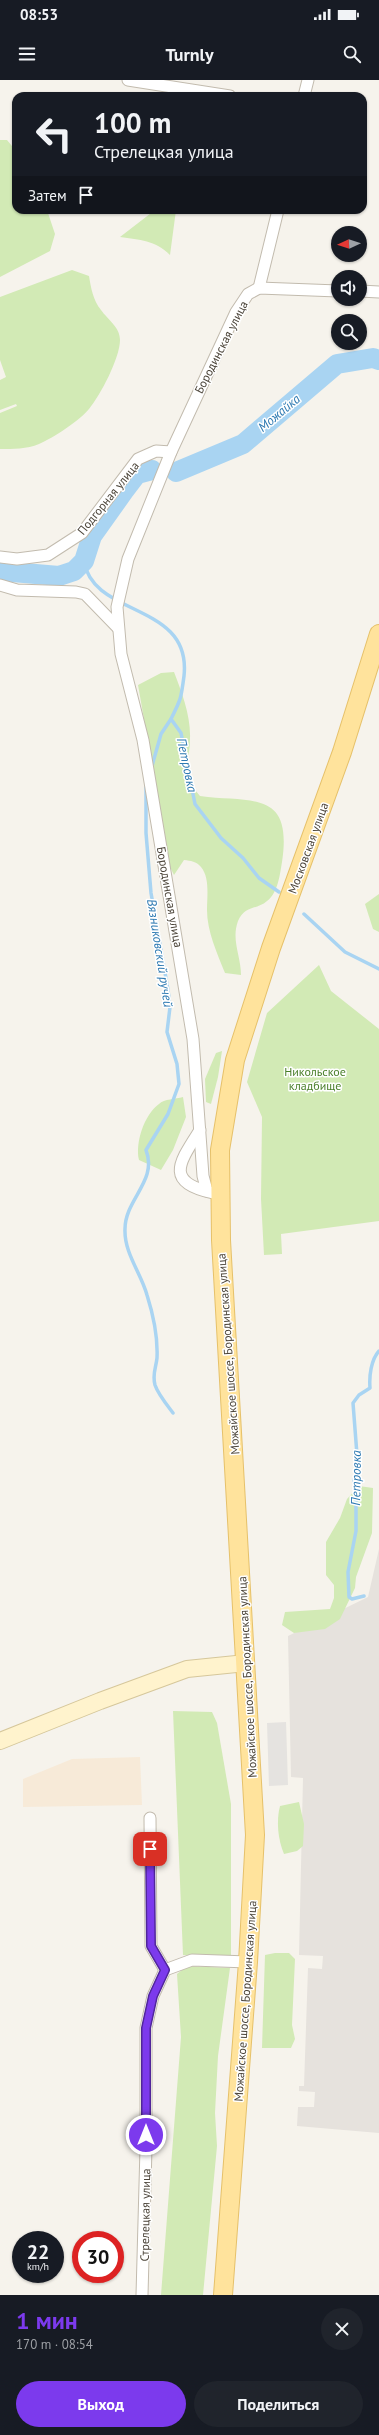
<!DOCTYPE html>
<html lang="ru">
<meta charset="utf-8">
<style>
:root{--surface:#171b24;--page:#20242c;--text:#f1f3f6;--muted:#9ea1a6;--accent:#7c3aed}
body{margin:0;font-family:"PT Sans",sans-serif;background:var(--page);color:var(--text);height:100vh;display:flex;flex-direction:column;font-size:15px;white-space:nowrap}
*{box-sizing:border-box;margin:0}
p{font-size:13px;color:var(--muted)}
.icon{flex:none;width:22px;height:22px;fill:none;stroke:currentColor;stroke-width:2;stroke-linecap:round;stroke-linejoin:round}
.map{position:relative;height:2215px;overflow:hidden}
.drawer{display:flex;flex-direction:column;background:var(--surface);flex:1}
.drawer>*{flex:none}
.guide{position:absolute;left:12px;top:12px;width:355px;height:122px;border-radius:12px;box-shadow:0 1px 3px #0004;background:#171b24;color:var(--text);overflow:hidden}
.needle{width:26px;rotate:267deg}
.controls{position:absolute;left:331px;top:146px;display:grid;gap:8px}
.controls a{display:grid;place-items:center;width:36px;height:36px;border-radius:50%;background:var(--surface);box-shadow:0 1px 3px #0004;font-size:20px}
.speed{position:absolute;left:12px;top:2151px;display:flex;gap:8px;font-size:20px;font-weight:700;text-align:center}
.speed>*{display:grid;place-content:center;width:52px;height:52px;border-radius:50%;background:var(--surface);box-shadow:0 1px 3px #0004;line-height:1}
.speed small{font-size:10px;font-weight:400}
.speed .limit{border:6px solid #d22;background:#fff;color:#111}
.pin{position:absolute;display:grid;place-items:center;width:34px;height:34px;color:#fff;margin:-17px;border-radius:8px;box-shadow:0 2px 6px #0006}
.me{position:absolute;width:44px;margin:-22px;rotate:0deg;stroke-linejoin:round;filter:drop-shadow(0 0 3px #0008)}
.turn{display:flex;align-items:center;gap:14px;height:84px;padding:0 16px;font-size:18px}
.turn .icon{width:52px;height:52px;stroke-width:2.5}
.turn b{display:block;font-size:28px;line-height:34px}
.then{display:flex;align-items:center;height:38px;padding:0 16px;background:#0003;gap:8px;font-size:15px}
.round{display:grid;place-items:center;flex:none;width:42px;height:42px;border-radius:21px;background:var(--page)}
.overview{display:flex;align-items:center;justify-content:space-between;height:68px;padding:0 16px}
h1{font-size:24px;font-weight:600;line-height:30px;color:var(--accent)}
.action{display:flex;gap:8px;margin-top:auto;padding:8px 16px}
.action a{flex:1;height:46px;border-radius:24px;background:var(--accent);color:#fff;font-size:16px;font-weight:600;line-height:46px;text-align:center}
.action a+a{background:var(--page);color:var(--text)}
.status{display:flex;justify-content:space-between;align-items:center;height:28px;padding:0 20px;background:var(--surface);direction:ltr}
.status svg{height:11px;fill:currentColor}
header{display:flex;justify-content:space-between;align-items:center;height:52px;padding:0 16px;background:var(--surface);font-size:18px;font-weight:600}
.map>svg:first-child{display:block}
.commercial{fill:#f7ead8}
.industrial{fill:#e6e2dd}
.green{fill:#d2eab5}
.parking{fill:#e5e3e0}
.lines{fill:none;stroke-linecap:round;stroke-linejoin:round}
.stream{stroke:#a9d4f2;stroke-width:3.5}
.river{stroke:#a9d4f2;stroke-width:20}
.street-casing{stroke:#c2bbae;stroke-width:13}
.secondary-casing{stroke:#d6c79b;stroke-width:18}
.primary-casing{stroke:#e6c16a;stroke-width:20}
.street{stroke:#fff;stroke-width:11}
.secondary{stroke:#fff3cd;stroke-width:16}
.primary{stroke:#ffe39c;stroke-width:18}
.route-casing{stroke:#51269a;stroke-width:10}
.route{stroke:#7c3aed;stroke-width:7}
.labels{text-anchor:middle;dominant-baseline:central;stroke-width:3;stroke-linejoin:round;paint-order:stroke}
.street-label{font-size:12px;fill:#4b4439;stroke:#fff}
.park-label{font-size:12px;fill:#4a7f2a;stroke:#fff}
.water-label{font-size:13px;font-style:italic;fill:#2e7ab2;stroke:#fff}
</style>
<div class="status"><b>08:53</b><svg viewBox="0 0 49 12"><path d="M0 12V9h3v3zM5 12V6h3v6zM10 12V3h3v9zM15 12V0h3v12zM26 1h20v11H26zM47 4h2v5h-2z"/></svg></div>
<header><svg class="icon" aria-label="menu" viewBox="0 0 24 24"><path d="M4 6h16M4 12h16M4 18h16"/></svg>Turnly<svg class="icon" aria-label="search" viewBox="0 0 24 24"><circle cx="10" cy="10" r="6"/><path d="M15 15l6 6"/></svg></header>
<div class="map">
<svg width="379" height="2215" viewBox="0 0 379 2215">
<rect width="100%" height="100%" fill="#f6f3ec"/>
<path class="commercial" d="M140,1677l2,48 -119,2v-28l49,-20z"/>
<path class="industrial" d="M379,1469v584l-82,-7 1,-19h16l1,-15 -16,-1v-5h5l4,-118 14,1 1,-13 -24,-1 4,-177 -12,-1 -3,-141 80,-39z"/>
<g class="green">
<path d="M0,60h7l9,11v59h31l8,24 -5,17 -50,26z"/>
<path d="M155,130h21l-6,45c-15,-15 -30,-15 -50,-18z"/>
<path d="M72,190l17,6c2,12 4,24 12,34 7,10 19,17 19,30 0,18 -20,56 -31,69 -10,12 -36,29 -50,35 -12,5 -26,5 -39,5v-36l17,-7 -1,-2 -16,6v-30l6,-3 -6,-17v-63z"/>
<path d="M174,592c8,21 17,44 16,67 0,30 -15,28 10,57 51,7 93,-7 82,66 -2,12 -4,31 -15,39 -10,9 -22,4 -29,20 -7,19 3,35 3,54l-16,-2c-8,-20 -18,-42 -18,-63 0,-14 3,-32 -6,-43 -5,-6 -10,-6 -17,-7l-10,15 -4,-8 -32,-182 23,-12z"/>
<path d="M379,814v38l-6,-3 -8,-25z"/>
<path d="M319,885l12,26 48,38v192l-98,13 1,20 -18,1 -3,-56 1,-82 -15,-35 20,-69z"/>
<path d="M222,971l-4,26 -7,27 -5,-2 -1,-23 11,-26z"/>
<path d="M183,1017l3,20 -13,33 -12,20 -22,-10c-4,-17 5,-45 20,-56 5,-5 17,-5 24,-7z"/>
<path d="M359,1406l14,2 -1,45 -16,44 -1,11 -15,31 -15,10 -31,4 -12,-8 3,-13 45,-3 4,-11v-13l-8,-10v-33l14,-24 7,-19z"/>
<path d="M173,1631l39,1 5,11 14,81v154l-48,-3z"/>
<path d="M299,1722l5,22 -1,22 -6,5 -13,3c-6,-14 -8,-33 -4,-48z"/>
<path d="M275,1873h14l6,6 -3,66 3,14 -4,9h-29l3,-93z"/>
<path d="M187,1886l43,2 -12,88 -3,57 2,33 -14,149h-42l20,-258 -4,-63z"/>
</g>
<path class="parking" d="M286,1642l2,63 -19,1 -2,-63z"/>
<g class="lines">
<g class="stream">
<path d="M84,481c9,57 108,41 100,115 -3,23 -3,23 -13,43l10,14 14,71 26,34 22,20 16,20 20,14"/>
<path d="M152,686l9,-32 10,-15"/>
<path d="M146,705v48l5,60 17,97 2,17 -3,25 10,32 2,20 -11,30 -22,36c12,31 -21,49 -21,79 -1,24 16,44 22,66 6,19 11,42 10,63 -1,10 -5,16 -2,27 3,9 12,20 18,28"/>
<path d="M304,834l41,38 34,17"/>
<path d="M364,1516l-12,3 -3,-2 -1,-25 8,-41v-38l-2,-13 4,-12 -5,-65 6,-8 11,-7c-1,-12 1,-28 9,-37"/>
</g>
<g class="river">
<path d="M176,392l67,-28 94,-80 36,-6 6,2"/>
<path d="M0,491l59,5 15,-5 10,-10 8,-25 32,-45 13,-17 15,-4"/>
</g>
<defs>
<g id="street">
<path d="M128,0l102,16"/>
<path d="M304,16l4,-16"/>
<path d="M259,208l19,-78"/>
<path d="M360,211l19,1"/>
<path d="M0,477l17,2 31,-4 34,-22 56,-74 18,-8 15,1"/>
<path d="M0,505l17,5 59,2 9,2 33,34"/>
<path d="M200,1050c-21,33 -36,52 13,63"/>
<path d="M207,1111l-4,-15 -10,-137 -50,-299 -22,-86 -4,-47 11,-48 43,-107 65,-140 12,-18 11,-6 79,3"/>
<path d="M150,1738l1,128 14,24"/>
<path d="M142,2215l4,-147v-120l7,-32 12,-26 27,-10 56,2"/>
</g>
<path id="secondary" d="M0,1661l100,-40 87,-32 59,-6"/>
<path id="primary" d="M223,2215l25,-333 7,-127 -34,-595 -1,-90 15,-90 36,-112 71,-196 37,-118"/>
</defs>
<use href="#street" class="street-casing"/>
<use href="#secondary" class="secondary-casing"/>
<use href="#primary" class="primary-casing"/>
<use href="#street" class="street"/>
<use href="#secondary" class="secondary"/>
<use href="#primary" class="primary"/>
</g>
<g class="lines">
<defs>
<path id="route" d="M146,2055v-107l7,-32 12,-26 -14,-24 -1,-97"/>
</defs>
<use href="#route" class="route-casing"/>
<use href="#route" class="route"/>
</g>
<g class="labels">
<g class="street-label">
<text transform="translate(221 267) rotate(-63)">Бородинская улица</text>
<text transform="translate(108 418) rotate(-51)">Подгорная улица</text>
<text transform="translate(308 768) rotate(-70)">Московская улица</text>
<text transform="translate(170 817) rotate(80)">Бородинская улица</text>
<text transform="translate(228 1274) rotate(-94)">Можайское шоссе, Бородинская улица</text>
<text transform="translate(247 1597) rotate(-93)">Можайское шоссе, Бородинская улица</text>
<text transform="translate(245 1921) rotate(-86)">Можайское шоссе, Бородинская улица</text>
<text transform="translate(145 2135) rotate(-89)">Стрелецкая улица</text>
</g>
<g class="park-label">
<text x="315" y="991">Никольское<tspan x="315" dy="14">кладбище</tspan></text>
</g>
<g class="water-label">
<text transform="translate(279 333) rotate(-40)">Можайка</text>
<text transform="translate(187 685) rotate(78)">Петровка</text>
<text transform="translate(160 873) rotate(81)">Вязниковский ручей</text>
<text transform="translate(356 1398) rotate(-89)">Петровка</text>
</g>
</g>
</svg>
<div class="controls">
<a><svg class="needle" viewBox="-14 -14 28 28"><path d="M0-13l5 13h-10z" fill="#e53935"/><path d="M0 13l5-13h-10z" fill="#9ea1a6"/></svg></a>
<a><svg class="icon" aria-label="sound" viewBox="0 0 24 24"><path d="M4 9h4l5-4v14l-5-4H4zM17 9q2 3 0 6"/></svg></a>
<a><svg class="icon" aria-label="search" viewBox="0 0 24 24"><circle cx="10" cy="10" r="6"/><path d="M15 15l6 6"/></svg></a>
</div>
<div class="speed"><div>22<small>km/h</small></div><div class="limit">30</div></div>
<div class="pin" style="left:150px;top:1769px;background:#d93025"><svg class="icon" aria-label="arrive" viewBox="0 0 24 24"><path d="M6 21V4h12l-3 4 3 4H6"/></svg></div>
<svg class="me" style="left:146px;top:2055px" viewBox="-20 -20 40 40"><circle r="17" fill="#7c3aed" stroke="#fff" stroke-width="3"/><path d="M0-11L8 9 0 5-8 9z" fill="#fff"/></svg>
<div class="guide">
<div class="turn"><svg class="icon" aria-label="left" viewBox="0 0 24 24"><path d="M17 20v-9H6M10 6l-5 5 5 5"/></svg><div><b>100 m</b>Стрелецкая улица</div></div>
<div class="then">Затем<svg class="icon" aria-label="arrive" viewBox="0 0 24 24"><path d="M6 21V4h12l-3 4 3 4H6"/></svg></div>
</div>
</div>
<section class="drawer">
<div class="overview"><div><h1>1 мин</h1><p>170 m · 08:54</p></div><a class="round"><svg class="icon" aria-label="close" viewBox="0 0 24 24"><path d="M6 6l12 12M18 6L6 18"/></svg></a></div>
<div class="action"><a>Выход</a><a>Поделиться</a></div>
</section>
